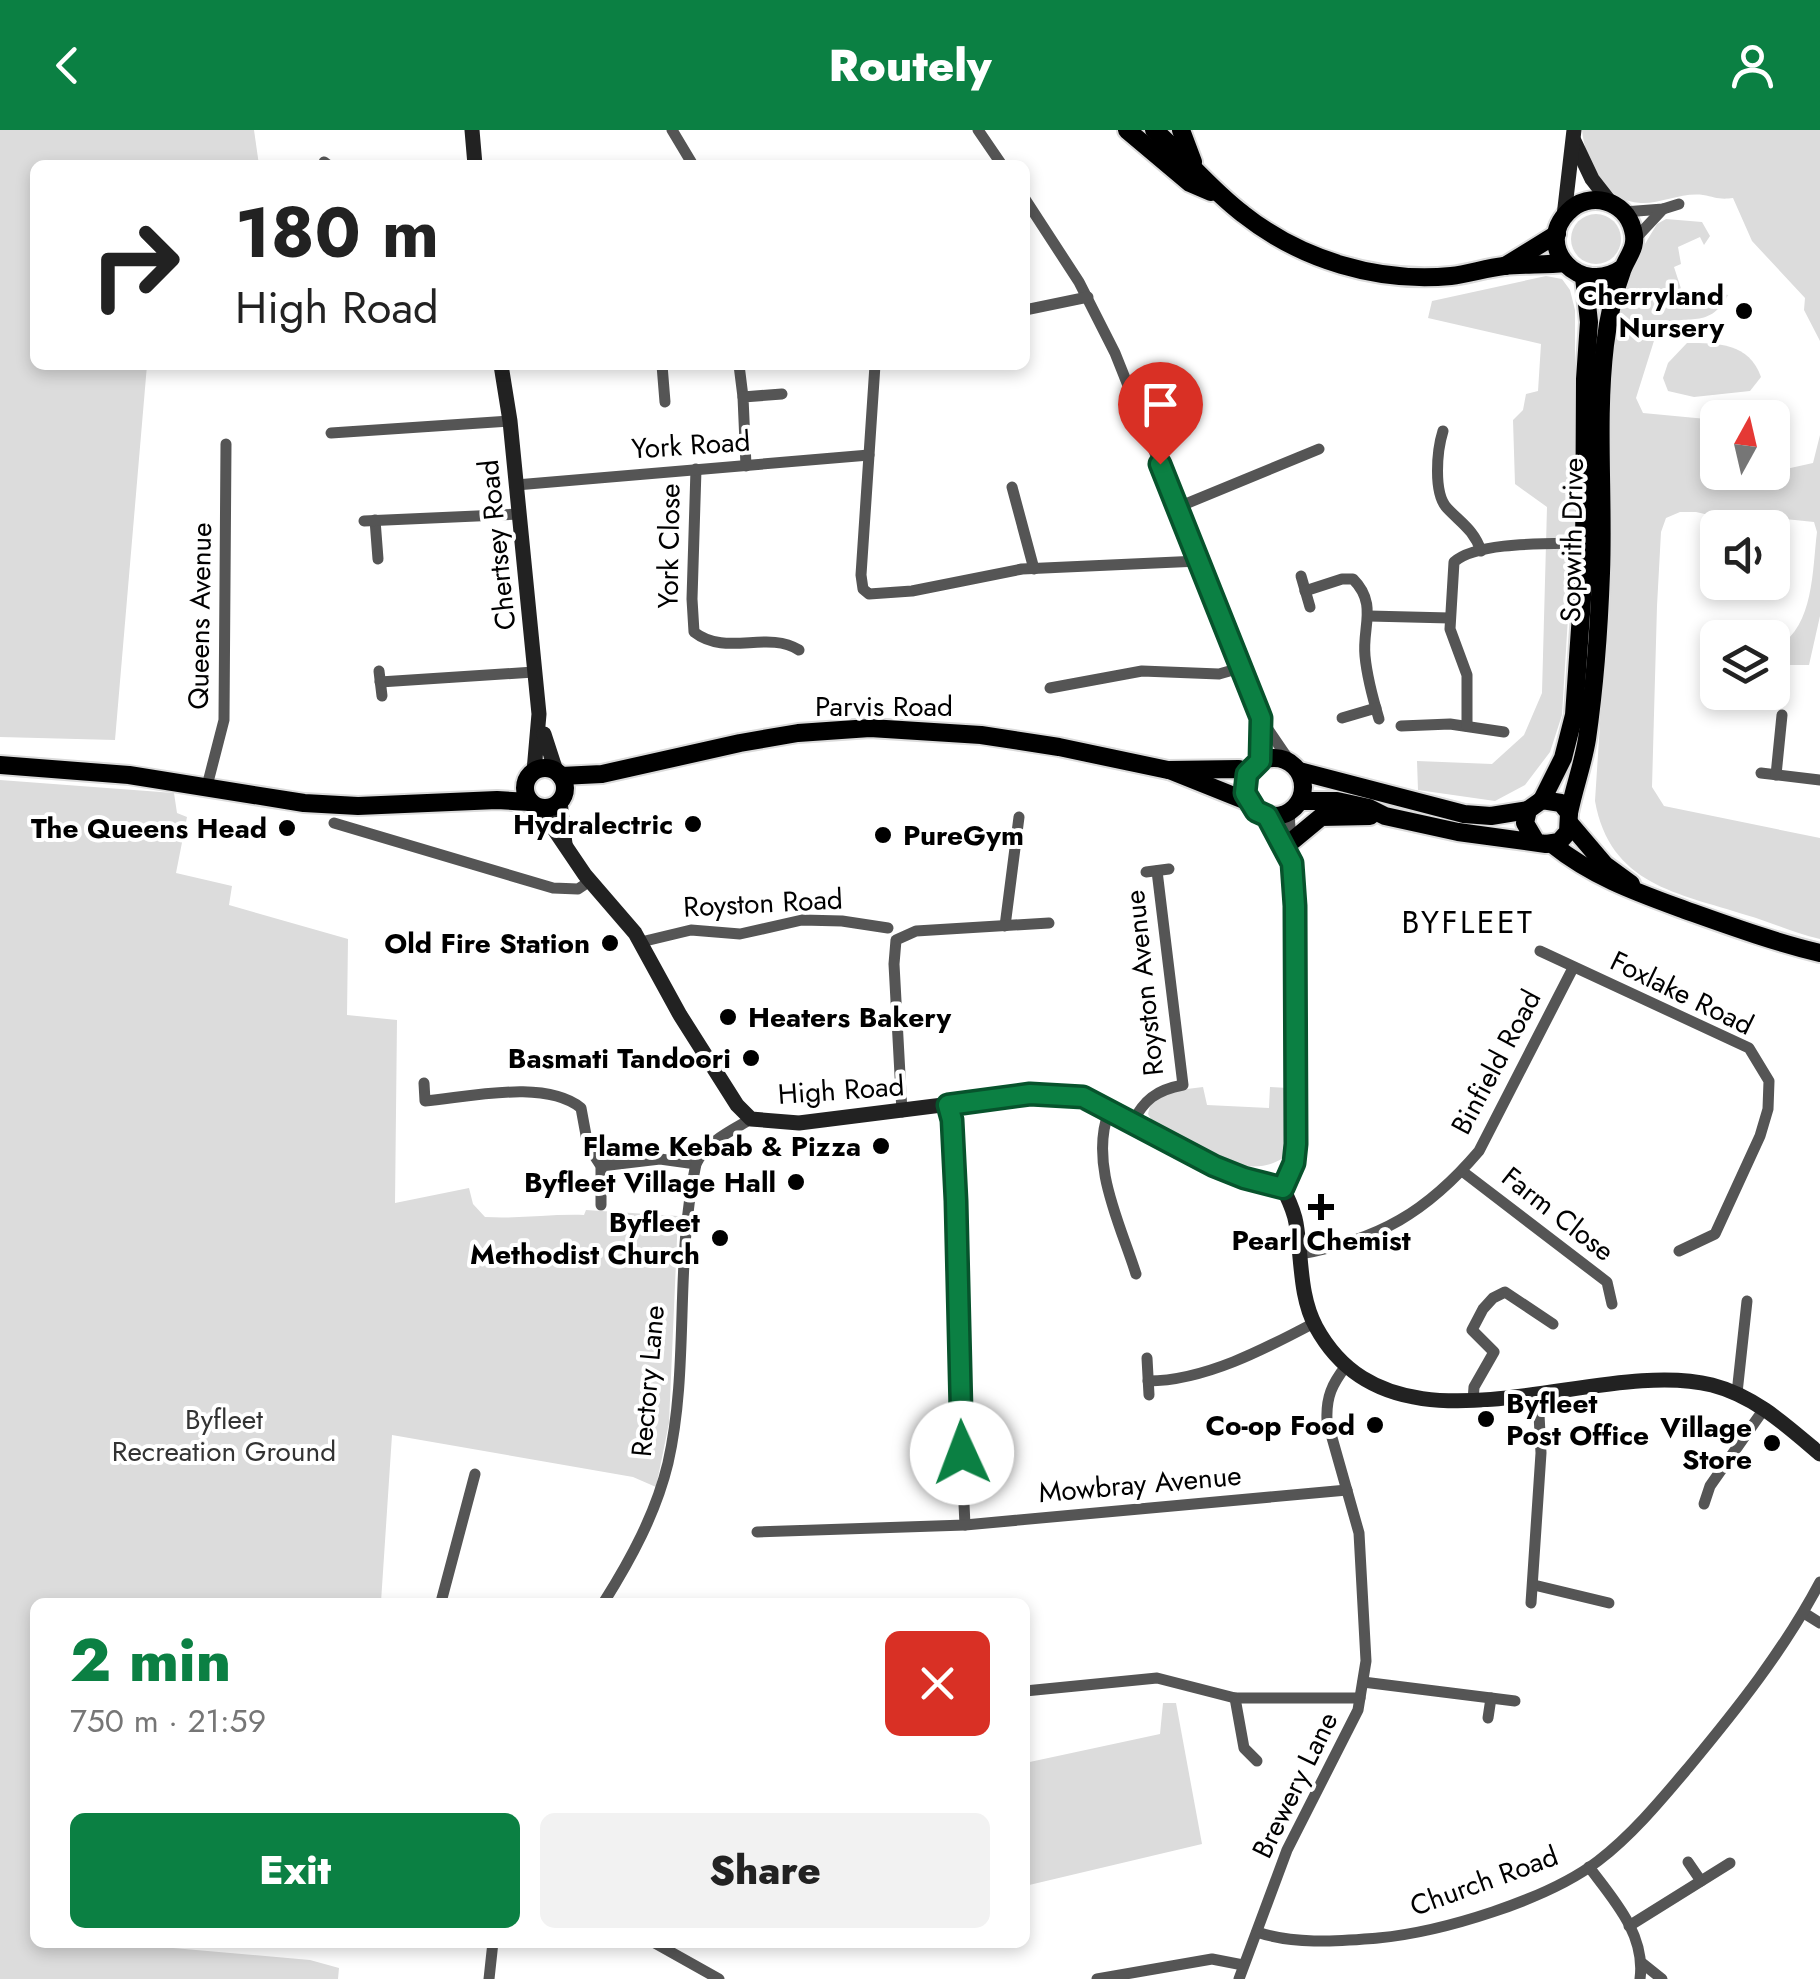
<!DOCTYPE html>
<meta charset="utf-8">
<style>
:root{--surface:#fff;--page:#f2f2f2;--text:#222;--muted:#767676;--accent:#0b8043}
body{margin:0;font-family:Jost,sans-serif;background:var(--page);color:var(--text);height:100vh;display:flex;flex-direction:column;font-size:38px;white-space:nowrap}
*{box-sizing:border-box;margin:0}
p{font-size:32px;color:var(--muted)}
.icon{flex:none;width:55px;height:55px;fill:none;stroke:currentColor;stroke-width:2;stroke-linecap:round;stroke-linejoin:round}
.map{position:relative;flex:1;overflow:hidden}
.panel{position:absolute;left:30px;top:1468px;width:1000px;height:350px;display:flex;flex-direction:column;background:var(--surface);border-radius:15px;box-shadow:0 5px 15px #0003}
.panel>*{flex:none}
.banner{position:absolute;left:30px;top:30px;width:1000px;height:210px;border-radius:15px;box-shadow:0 5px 15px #0003;background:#fff;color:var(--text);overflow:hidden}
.needle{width:65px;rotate:8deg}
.buttons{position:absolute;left:1700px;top:270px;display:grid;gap:20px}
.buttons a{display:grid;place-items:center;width:90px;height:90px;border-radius:15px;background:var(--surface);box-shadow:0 5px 15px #0003;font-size:50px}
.pin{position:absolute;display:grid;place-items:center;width:85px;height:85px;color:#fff;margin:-102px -42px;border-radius:50% 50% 50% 0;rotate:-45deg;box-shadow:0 0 10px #0007}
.pin .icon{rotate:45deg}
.me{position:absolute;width:110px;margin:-55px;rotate:358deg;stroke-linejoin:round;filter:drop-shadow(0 0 8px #0008)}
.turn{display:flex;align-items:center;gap:35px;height:210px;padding:0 40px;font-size:45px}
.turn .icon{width:130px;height:130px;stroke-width:2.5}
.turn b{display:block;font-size:70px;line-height:85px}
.round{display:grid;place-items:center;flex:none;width:105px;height:105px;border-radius:15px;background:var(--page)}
.head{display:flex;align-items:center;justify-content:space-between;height:170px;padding:0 40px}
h1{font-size:60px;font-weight:800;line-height:75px;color:var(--accent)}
.action{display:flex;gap:20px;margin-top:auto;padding:20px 40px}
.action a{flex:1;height:115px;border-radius:15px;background:var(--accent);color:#fff;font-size:40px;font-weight:800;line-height:115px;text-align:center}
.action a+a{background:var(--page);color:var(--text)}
header{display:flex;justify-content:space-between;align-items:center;height:130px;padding:0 40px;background:var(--accent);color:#fff;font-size:45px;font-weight:800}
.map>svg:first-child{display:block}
.green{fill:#dcdcdc}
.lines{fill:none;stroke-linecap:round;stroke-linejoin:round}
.primary-casing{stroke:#dbdbdb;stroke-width:22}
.street{stroke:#555;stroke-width:11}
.secondary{stroke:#222;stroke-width:15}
.primary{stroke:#000;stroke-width:18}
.route-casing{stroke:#07532c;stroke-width:25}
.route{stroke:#0b8043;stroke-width:18}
.poi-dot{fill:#000;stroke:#fff;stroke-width:4}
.labels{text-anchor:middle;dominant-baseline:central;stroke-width:8;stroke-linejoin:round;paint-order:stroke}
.poi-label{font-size:28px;font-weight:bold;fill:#000;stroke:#fff;text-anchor:end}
.street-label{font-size:28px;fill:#000;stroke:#fff}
.park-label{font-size:28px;fill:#333;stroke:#fff}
.quarter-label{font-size:32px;letter-spacing:2.5px;fill:#000;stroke:#fff}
</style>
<header><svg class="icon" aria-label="back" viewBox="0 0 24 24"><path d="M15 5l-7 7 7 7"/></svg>Routely<svg class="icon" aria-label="person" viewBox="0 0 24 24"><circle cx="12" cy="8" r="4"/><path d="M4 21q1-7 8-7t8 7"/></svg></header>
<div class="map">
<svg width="1820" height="1849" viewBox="0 0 1820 1849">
<rect width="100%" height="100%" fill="#fff"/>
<g class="green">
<path d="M0,0h254l5,35h-224v200h112l-32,375 -115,-3z"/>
<path d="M1582,0h238v211l-16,-31 1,-12 -53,-57 -19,-43c-14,2 -18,-1 -30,-3 -20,-3 -43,9 -62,8 -37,-1 -56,-42 -59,-73z"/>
<circle cx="1596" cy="109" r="25"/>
<path d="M1666,89l36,3 8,14 -6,9 -4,-8 -22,10 3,17 -7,3 13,40 36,-13 5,1c-20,38 -44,15 -70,33l-22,70 7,15 74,7 1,52h54l41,-9 7,-28v-23v204l-11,49h-36v-16c41,-18 39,-77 44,-117l-3,-10 -47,-5 -45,1 -26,-6h-16l-14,6 -5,14 -4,74 -5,181 12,19 156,32v101c-26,-6 -49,-17 -74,-24 -68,-22 -136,-30 -151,-114l9,-140 3,-274 6,-64 15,-51 29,-48z"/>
<path d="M1546,146l16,3 8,11 5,20v193l-13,212 -12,37 -25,33 -30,16 -77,-11 -1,-29 75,3 32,-29 18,-42 5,-186 -32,-23 -2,-64 10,-10 3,-16 12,-3 3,-47 -113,-26 4,-17z"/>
<path d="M1687,213c31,0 62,0 74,34l-11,14 -56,6 -26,-6 -5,-13 5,-15z"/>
<path d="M0,650l174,13 3,20 10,4 -11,56 56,13 -3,19 119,34 -1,76 50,5 -2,183 74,-15 4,16 12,13c34,2 64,-3 99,-2l2,-5 92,6 -9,207 -13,64 -23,-10 -241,-42 -11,167h-346v340l81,1 194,17 29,8 -1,11h-338z"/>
<path d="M1203,957l4,18 62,3 1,-21 18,1 1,65c-40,37 -99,-11 -137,-32l-4,-7 2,-8 10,-9 19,-7z"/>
<path d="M1163,1573h13l26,141 -177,42v-123l135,-29z"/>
</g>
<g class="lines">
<defs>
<g id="primary">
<path d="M1127,0l63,53 21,9"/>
<path d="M1154,0c31,27 56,59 89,84 58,46 135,69 208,62 18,-2 35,-8 53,-10 20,-2 41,-1 61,-3"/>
<path d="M1181,0l12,32"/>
<path d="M1505,136l52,-32"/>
<circle cx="1274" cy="657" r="29"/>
<path d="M0,635l129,10 175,28 54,3 139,-6 33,2"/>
<circle cx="545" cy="658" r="20"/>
<path d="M1169,640l80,32"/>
<path d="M1299,641l165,43 27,2 37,-6"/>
<path d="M561,646l41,-2 138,-31 58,-10 72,-5 111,7 78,12 109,23 71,-1 8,4"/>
<path d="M1542,670l21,-42 11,-43 10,-144 1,-192 4,-57 -5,-45"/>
<path d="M1300,671h37l32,7 16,8 73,16 88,12 13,-2 9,-10 1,-19 -8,-10 -19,-3 -14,10 -3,13 10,17"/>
<path d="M1569,683c5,-25 14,-49 18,-74 8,-55 12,-111 14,-166 3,-76 -5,-153 4,-228 3,-25 8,-50 17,-74 5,-15 16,-23 11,-41 -7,-30 -44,-40 -65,-18 -35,35 12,86 55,56"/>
<path d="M1571,695l34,40 26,19"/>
<path d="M1292,711l29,-24 49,-1"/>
<path d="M1552,714c41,33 84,48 133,66 45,16 89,32 135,43"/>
</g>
</defs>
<use href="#primary" class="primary-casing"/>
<g class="street">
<path d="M672,0l21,35"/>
<path d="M978,0l24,35"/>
<path d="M324,32l4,3"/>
<path d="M1025,69l54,83 36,71 146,366 30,44"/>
<path d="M1624,82l39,-3 16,-5"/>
<path d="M1635,109l28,-30"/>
<path d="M1025,180l63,-13"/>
<path d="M662,235l3,37"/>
<path d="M739,235l4,32"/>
<path d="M875,235l-14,210 2,14 6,5 43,-3 110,-22 177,-8"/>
<path d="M1443,301c-6,19 -10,62 4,77 14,15 27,22 34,43"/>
<path d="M331,303l179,-12"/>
<path d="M746,336l-3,-69 39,-3"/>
<path d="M696,339l-4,130 2,33c32,25 73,-2 105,18"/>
<path d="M516,355l353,-30"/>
<path d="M1012,357l22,82"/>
<path d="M1178,377l141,-58"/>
<path d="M375,390l3,39"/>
<path d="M364,391l155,-7"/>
<path d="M1301,446l9,31"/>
<path d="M1305,461l37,-12h11c25,25 9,48 12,77 2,21 8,43 14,63"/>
<path d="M1369,486l81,2"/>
<path d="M379,541l3,25"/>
<path d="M380,552l154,-10"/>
<path d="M1050,558l92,-17 77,3 21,-6"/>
<path d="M1342,588l34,-10"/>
<path d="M1401,596l49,-2 54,8"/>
<path d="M1467,596v-51l-17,-46 4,-67c23,-21 98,-18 129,-19"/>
<path d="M1260,631l2,-38"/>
<path d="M1761,643l59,7"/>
<path d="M1776,645l6,-60"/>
<path d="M207,656l17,-66 2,-276"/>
<path d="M1267,685l23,44"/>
<path d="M334,693l219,65 25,1 12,-8"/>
<path d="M1146,742l23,-3"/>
<path d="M1005,796l14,-109"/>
<path d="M641,812l50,-12 49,4 62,-14 40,1 46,7"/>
<path d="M1540,821l209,97 20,33 -1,28 -8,27 -45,98 -36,17"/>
<path d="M424,953l1,18c45,-4 120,-22 156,7l7,38 13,20v39"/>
<path d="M948,975c15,52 9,121 9,175 1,82 4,164 8,245"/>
<path d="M1109,981c-20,53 11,112 27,163"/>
<path d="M902,982l-8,-148 2,-24 20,-9 133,-8"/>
<path d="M1132,993c12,-23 24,-33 51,-38l-26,-214"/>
<path d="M601,1036l59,-7 36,5"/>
<path d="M1462,1041l145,111 5,22"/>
<path d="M1283,1058l11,-25 2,-19 -1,-238 -6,-94"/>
<path d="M1300,1124c79,-14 127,-42 179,-103l94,-183"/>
<path d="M1147,1228l2,37"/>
<path d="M1148,1251c56,0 117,-32 166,-58"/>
<path d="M1737,1263l10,-92"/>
<path d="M1473,1271l1,-14 20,-35 -22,-22 11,-21 10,-11 12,-6 48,32"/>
<path d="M1704,1374l6,-18 54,-77"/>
<path d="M757,1402l208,-7 382,-35"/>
<path d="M1534,1455l75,18"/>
<path d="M441,1472l34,-128"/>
<path d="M604,1472c27,-43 52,-89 64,-139 22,-97 6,-200 28,-299 10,-22 35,-33 55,-45"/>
<path d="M1531,1473l10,-150 -3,-58"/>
<path d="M1804,1483l16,10"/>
<path d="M1363,1552l152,19"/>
<path d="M1025,1561l132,-13 78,20h125"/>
<path d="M1235,1568l9,50 13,13"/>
<path d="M1488,1588l3,-20"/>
<path d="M1688,1732l13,19"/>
<path d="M1589,1737c25,33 57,68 51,112"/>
<path d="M1629,1796l101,-63"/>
<path d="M1257,1802c38,13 81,9 121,6 64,-6 169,-38 220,-77 34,-26 63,-61 90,-93 49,-59 96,-118 132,-186"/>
<path d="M653,1812l66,37"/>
<path d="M1642,1833l20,16"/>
<path d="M489,1849l4,-37"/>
<path d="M1097,1849l115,-20 31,6"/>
<path d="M1239,1849l48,-129 71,-140 8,-49 -7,-128 -32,-113c-1,-23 5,-36 19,-54"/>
</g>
<g class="secondary">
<path d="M472,0l3,35"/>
<path d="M1574,11l18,38 18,23"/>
<path d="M1564,86l10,-86"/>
<path d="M501,235l9,56 29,293 -5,57"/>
<path d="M544,604l12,37"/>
<path d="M560,672l5,42"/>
<path d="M539,677l46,68 50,58 45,82 57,90 14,14 48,4 231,-29 37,1 16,2 131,69 30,13 39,9c5,11 11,22 13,35 6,34 3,73 20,104 78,143 276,29 396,58 43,11 75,41 108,69"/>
</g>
<use href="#primary" class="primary"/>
</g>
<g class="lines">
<defs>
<path id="route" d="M962,1323l-6,-252 -4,-81 -4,-15 82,-11 53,3 131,69 30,12 39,10 11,-25 2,-19 -1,-238 -3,-43 -25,-47 -11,-5 -11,-18 2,-19 13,-13 1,-43 -101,-254"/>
</defs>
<use href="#route" class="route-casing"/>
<use href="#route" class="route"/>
</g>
<g class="poi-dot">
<circle cx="1744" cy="181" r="10"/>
<circle cx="693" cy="694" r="10"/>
<circle cx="287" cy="698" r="10"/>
<circle cx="883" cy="705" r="10"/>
<circle cx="610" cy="813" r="10"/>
<circle cx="728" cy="887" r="10"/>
<circle cx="751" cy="928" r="10"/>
<circle cx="881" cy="1016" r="10"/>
<circle cx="796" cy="1052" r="10"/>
<path d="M1316 1062h10v10h10v10h-10v10h-10v-10h-10v-10h10z"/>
<circle cx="720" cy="1108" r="10"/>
<circle cx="1486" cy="1289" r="10"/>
<circle cx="1375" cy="1295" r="10"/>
<circle cx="1772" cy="1313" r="10"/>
</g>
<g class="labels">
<g class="poi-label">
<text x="1724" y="165">Cherryland<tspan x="1724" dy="32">Nursery</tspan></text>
<text x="673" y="694">Hydralectric</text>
<text x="267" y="698">The Queens Head</text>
<text x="903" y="705" text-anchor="start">PureGym</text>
<text x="590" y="813">Old Fire Station</text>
<text x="748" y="887" text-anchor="start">Heaters Bakery</text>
<text x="731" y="928">Basmati Tandoori</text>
<text x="861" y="1016">Flame Kebab &amp; Pizza</text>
<text x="776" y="1052">Byfleet Village Hall</text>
<text x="700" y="1092">Byfleet<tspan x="700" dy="32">Methodist Church</tspan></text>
<text x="1321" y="1110" text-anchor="middle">Pearl Chemist</text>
<text x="1506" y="1273" text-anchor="start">Byfleet<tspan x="1506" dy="32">Post Office</tspan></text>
<text x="1355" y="1295">Co-op Food</text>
<text x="1752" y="1297">Village<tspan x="1752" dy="32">Store</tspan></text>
</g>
<g class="street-label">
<text transform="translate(691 315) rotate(-4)">York Road</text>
<text transform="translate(1572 410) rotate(-89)">Sopwith Drive</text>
<text transform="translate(497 415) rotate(-96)">Chertsey Road</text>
<text transform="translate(669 416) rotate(-89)">York Close</text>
<text transform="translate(200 486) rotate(-89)">Queens Avenue</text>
<text x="884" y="576">Parvis Road</text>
<text transform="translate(763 773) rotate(-3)">Royston Road</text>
<text transform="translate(1144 853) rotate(-96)">Royston Avenue</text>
<text transform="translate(1682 863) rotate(26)">Foxlake Road</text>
<text transform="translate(1496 932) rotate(-62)">Binfield Road</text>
<text transform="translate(841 960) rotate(-4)">High Road</text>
<text transform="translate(1558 1084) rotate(38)">Farm Close</text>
<text transform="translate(648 1251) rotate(-85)">Rectory Lane</text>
<text transform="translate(1140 1354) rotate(-5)">Mowbray Avenue</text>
<text transform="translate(1295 1655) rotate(-64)">Brewery Lane</text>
<text transform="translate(1484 1751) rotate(-20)">Church Road</text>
</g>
<g class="park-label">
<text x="224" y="1289">Byfleet<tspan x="224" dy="32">Recreation Ground</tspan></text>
</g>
<g class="quarter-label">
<text x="1468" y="792">BYFLEET</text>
</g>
</g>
</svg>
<div class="buttons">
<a><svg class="needle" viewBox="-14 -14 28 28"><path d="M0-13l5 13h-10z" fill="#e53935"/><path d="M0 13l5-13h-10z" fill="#767676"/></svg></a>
<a><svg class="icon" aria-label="sound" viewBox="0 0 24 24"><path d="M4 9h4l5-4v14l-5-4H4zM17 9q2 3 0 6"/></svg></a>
<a><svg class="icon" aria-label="layers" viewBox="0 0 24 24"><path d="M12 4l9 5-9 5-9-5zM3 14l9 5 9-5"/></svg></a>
</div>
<div class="pin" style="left:1160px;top:334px;background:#d93025"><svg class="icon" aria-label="arrive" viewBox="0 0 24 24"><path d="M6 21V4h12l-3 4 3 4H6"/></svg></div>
<svg class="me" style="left:962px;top:1323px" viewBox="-20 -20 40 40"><circle r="19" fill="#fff"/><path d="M0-13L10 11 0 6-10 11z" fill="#0b8043"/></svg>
<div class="banner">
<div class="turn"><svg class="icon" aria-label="right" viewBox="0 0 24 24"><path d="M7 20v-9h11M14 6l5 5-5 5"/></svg><div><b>180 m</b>High Road</div></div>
</div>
<section class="panel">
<div class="head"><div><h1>2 min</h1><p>750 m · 21:59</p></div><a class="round" style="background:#d93025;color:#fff"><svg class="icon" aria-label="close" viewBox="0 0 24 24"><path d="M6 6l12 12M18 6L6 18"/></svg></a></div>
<div class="action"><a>Exit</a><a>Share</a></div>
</section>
</div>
